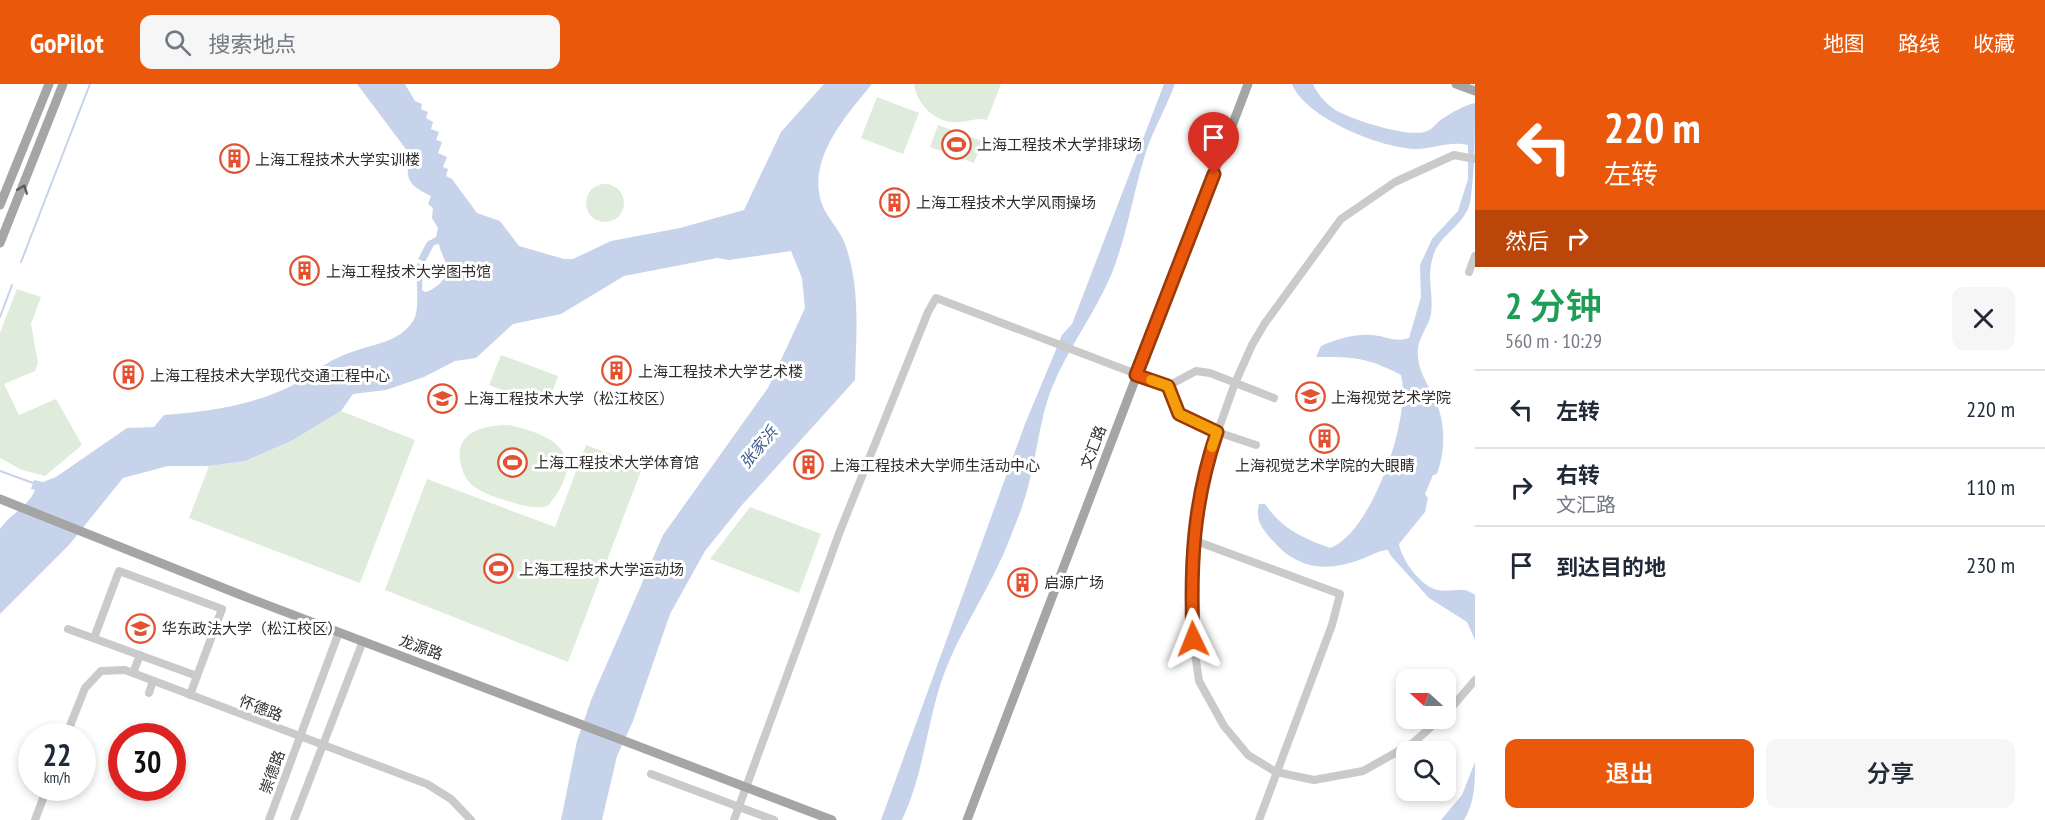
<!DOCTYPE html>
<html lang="zh">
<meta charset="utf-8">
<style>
:root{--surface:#fff;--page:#f6f6f7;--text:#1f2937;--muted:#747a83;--line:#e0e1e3;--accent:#ea580c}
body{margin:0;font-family:"PT Sans Narrow","Noto Sans SC",sans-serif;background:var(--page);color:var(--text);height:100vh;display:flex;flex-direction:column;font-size:22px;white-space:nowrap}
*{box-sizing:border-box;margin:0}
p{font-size:20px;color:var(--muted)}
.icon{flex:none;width:33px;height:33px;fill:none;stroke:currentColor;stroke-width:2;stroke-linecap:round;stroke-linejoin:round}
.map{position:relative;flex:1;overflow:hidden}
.panel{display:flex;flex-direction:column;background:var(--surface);width:570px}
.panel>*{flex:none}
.hud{background:#ea580c;color:#fff;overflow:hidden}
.needle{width:39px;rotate:291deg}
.tools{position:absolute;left:1396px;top:585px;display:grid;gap:12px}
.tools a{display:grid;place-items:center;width:60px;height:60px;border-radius:12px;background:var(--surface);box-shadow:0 3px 9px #0003;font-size:30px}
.speed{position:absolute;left:18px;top:639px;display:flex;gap:12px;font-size:30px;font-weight:700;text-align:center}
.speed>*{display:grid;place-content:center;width:78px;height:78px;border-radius:50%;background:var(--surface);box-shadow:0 3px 9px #0003;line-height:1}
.speed small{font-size:15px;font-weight:400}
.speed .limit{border:9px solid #d22;background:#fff;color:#111}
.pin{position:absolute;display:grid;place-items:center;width:51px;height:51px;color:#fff;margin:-62px -26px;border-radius:50% 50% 50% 0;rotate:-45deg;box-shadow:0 0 6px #0007}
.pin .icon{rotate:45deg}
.me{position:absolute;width:66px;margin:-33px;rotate:358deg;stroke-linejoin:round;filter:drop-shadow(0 0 4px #0008)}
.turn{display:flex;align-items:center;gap:21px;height:126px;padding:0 30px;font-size:27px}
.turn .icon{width:78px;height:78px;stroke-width:2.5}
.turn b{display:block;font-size:42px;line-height:51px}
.then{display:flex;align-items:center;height:57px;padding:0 30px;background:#0003;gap:12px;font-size:22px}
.round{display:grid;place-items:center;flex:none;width:63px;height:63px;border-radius:12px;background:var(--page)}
.head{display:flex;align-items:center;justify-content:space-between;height:102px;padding:0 30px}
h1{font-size:36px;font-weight:600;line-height:45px;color:#1e9e55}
.cta{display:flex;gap:12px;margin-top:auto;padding:12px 30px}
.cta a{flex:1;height:69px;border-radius:12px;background:var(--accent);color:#fff;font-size:24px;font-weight:600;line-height:69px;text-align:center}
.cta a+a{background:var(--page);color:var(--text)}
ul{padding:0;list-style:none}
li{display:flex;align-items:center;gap:18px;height:78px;padding:0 30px;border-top:2px solid var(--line)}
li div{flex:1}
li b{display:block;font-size:22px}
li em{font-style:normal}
header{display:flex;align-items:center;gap:36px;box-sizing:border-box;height:84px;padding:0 30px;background:var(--accent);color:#fff}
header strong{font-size:28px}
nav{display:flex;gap:33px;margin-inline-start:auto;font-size:21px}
.search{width:420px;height:54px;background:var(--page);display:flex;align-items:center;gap:15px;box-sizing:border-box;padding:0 21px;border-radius:12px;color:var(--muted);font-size:22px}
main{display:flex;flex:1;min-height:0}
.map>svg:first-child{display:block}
.green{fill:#dfebdb}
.water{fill:#c7d3eb}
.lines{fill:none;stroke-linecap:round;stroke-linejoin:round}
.stream{stroke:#c7d3eb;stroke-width:2}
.minor{stroke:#cacaca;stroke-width:8}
.major{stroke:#a5a5a5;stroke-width:9}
.oneway{stroke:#5d5d5d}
.route-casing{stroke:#983908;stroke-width:15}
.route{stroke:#ea580c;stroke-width:10}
.slow{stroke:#f59e0b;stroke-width:10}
.labels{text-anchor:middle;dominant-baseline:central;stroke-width:6;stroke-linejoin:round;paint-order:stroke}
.poi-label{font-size:15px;fill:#2d2d2d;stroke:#fff;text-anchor:start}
.street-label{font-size:15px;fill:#2d2d2d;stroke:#fff}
.water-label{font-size:16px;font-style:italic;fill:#3c598e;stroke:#fff}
</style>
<header>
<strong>GoPilot</strong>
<div class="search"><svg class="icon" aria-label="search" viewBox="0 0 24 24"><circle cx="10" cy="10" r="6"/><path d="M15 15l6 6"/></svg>搜索地点</div>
<nav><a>地图</a><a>路线</a><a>收藏</a></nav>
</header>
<main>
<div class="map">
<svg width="1475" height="736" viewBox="0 0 1475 736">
<rect width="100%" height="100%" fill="#fff"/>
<g class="green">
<path d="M914,0h87l-14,36c-11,-3 -18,2 -29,2 -22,2 -41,-17 -44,-38z"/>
<path d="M877,13l42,16 -16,41 -42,-16z"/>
<path d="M938,41l44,16 -8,22 -44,-16z"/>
<circle cx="605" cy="119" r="19"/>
<path d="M17,205l24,8 -10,27 7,39 -3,8 -31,13 15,31 37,-16 26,46 -37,31 -23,-6 -22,-12v-125z"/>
<path d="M501,271l57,21 -11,31 -58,-22z"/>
<path d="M341,327l74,29 -55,143 -171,-65 20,-52 38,-5 46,-21z"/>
<path d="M509,341c49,11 80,31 39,81 -14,3 -24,0 -37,-4 -13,-4 -28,-8 -39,-17 -7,-6 -11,-16 -12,-25 -4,-29 25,-35 49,-35z"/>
<path d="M586,361l57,21 -75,196 -183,-72 42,-111 128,48z"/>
<path d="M750,423l71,27 -22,59 -89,-34z"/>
</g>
<g class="water">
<path d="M357,0h48l10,17 7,3 -1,5 7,3 -2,6 7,4 -2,7 8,3 -3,8 6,2 -4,11 9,4 -4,10 5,2 -2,7 6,3 25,34 23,8 19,25 45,13h9l38,-18 69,-13 64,-18 37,-78 43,-48h48c-27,33 -69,79 -48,125 6,12 17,23 21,35 16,44 11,91 10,136l-113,125 -37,46 -35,63 -37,107 -16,35 -15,64h-41l16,-79 14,-41 72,-165 105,-147 37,-80 -3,-30 -11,-27 -62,9 -12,-2 -93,18 -63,38 -48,10 -37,34 -21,3 -31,16 -38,13 -33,4 -12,17 -48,29 -47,21 -37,5h-41l-45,12 -54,67 -69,69v-85c10,-15 29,-23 35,-39l-4,-1 3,-9 9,2 13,-5 71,-49 27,-1 10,-12c41,-3 83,-9 121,-26 22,-10 40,-28 64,-36 23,-9 50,-10 64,-32 8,-12 2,-42 4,-58l6,2 -1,25 3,2c9,-2 23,-13 22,-24 -1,-7 -7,-17 -8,-24l-5,1 -9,17 -7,-3 9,-17 9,-5 2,-9 -6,-10 1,-10 -5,-4 3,-8c-28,-13 -23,-19 -23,-44z"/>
<path d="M1164,0h11c-9,24 -23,48 -30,71 -12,39 -18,80 -33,118 -17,41 -45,76 -61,117 -12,32 -14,65 -23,97 -4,15 -9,29 -15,43 -16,46 -44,86 -63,129 -23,51 -23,108 -48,161h-21l144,-396 37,-89 10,-11z"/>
<path d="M1292,0h21c4,9 12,19 21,25 15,10 76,30 93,22 6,-2 10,-9 15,-12 9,-6 23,-14 33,-16 0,33 0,67 -5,100 -6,22 -27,30 -35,48 -10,24 -1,40 -4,63 -2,11 -11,21 -13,34 -2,18 7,32 15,47 13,26 13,53 4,79l-4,1 -8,19 3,4 -3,14 -26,32c2,15 22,43 39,46 14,3 24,-5 37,5v45l-8,-18 -38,-24 -38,-42 -3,-6c-8,0 -18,6 -26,9 -35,13 -64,11 -89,-18 -11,-12 -18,-21 -14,-37h6c17,25 38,34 65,44 42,-15 82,-132 71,-173 -35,-18 -46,-18 -85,-18l5,-11c16,-7 33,-12 51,-11 14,1 24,8 37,3l12,-41 -1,-32 12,-26 26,-28 10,-32v-34c-18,-4 -32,3 -50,4 -36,0 -113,-31 -126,-65z"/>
<path d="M1475,678c0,22 0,40 -11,58h-23l21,-25z"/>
</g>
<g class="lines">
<g class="stream">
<path d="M21,178l69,-178"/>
<path d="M0,233l12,-32"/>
<path d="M0,387l33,12"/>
</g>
<g class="minor">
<path d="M1469,188l6,-16"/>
<path d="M1168,302l11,28 38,18 39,13"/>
<path d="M1193,456l147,54 -8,31 -73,195"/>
<path d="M68,545l129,47 -7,19"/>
<path d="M94,554l25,-67 103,38 -25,67"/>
<path d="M133,589l7,-18"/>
<path d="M149,609l4,-12"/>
<path d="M1446,630l29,-34"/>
<path d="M1441,634l-28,25 -50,28 -49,9 -38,-8 -28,-17 -24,-29 -25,-45 -6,-42 -3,-65 7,-70 8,-37 30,-84 17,-38 13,-22 76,-104 54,-37 59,-27 21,4"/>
<path d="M66,652l19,-48 16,-17 24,-1 302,114 24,15 20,21"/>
<path d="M651,690l123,46"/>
<path d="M35,736l12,-32"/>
<path d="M269,736l70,-188"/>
<path d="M294,736l69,-179"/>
<path d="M734,736l106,-289 88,-219 8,-14 232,88 28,-15 14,2 64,25"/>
</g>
<g class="major">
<path d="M1456,0l19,7"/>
<path d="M0,121l49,-121"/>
<path d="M0,159l63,-159"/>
<path d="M0,415l241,96 591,225"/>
<path d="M967,736l281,-736"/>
</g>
</g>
<defs><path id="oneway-chevron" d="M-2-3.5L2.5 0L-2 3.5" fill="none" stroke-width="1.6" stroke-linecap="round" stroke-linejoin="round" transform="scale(1.5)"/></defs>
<use class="oneway" href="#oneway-chevron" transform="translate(23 105) rotate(-69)"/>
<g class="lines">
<defs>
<path id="route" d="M1193,555c-3,-74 0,-136 24,-207l-38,-18 -11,-28 -32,-11 78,-201"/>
</defs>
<use href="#route" class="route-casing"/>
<use href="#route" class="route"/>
<path class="slow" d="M1151,296l17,6 11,28 38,18 -5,15"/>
</g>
<defs>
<symbol id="stadium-ring" viewBox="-11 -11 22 22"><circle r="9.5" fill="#fff" stroke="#e45130" stroke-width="1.5"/><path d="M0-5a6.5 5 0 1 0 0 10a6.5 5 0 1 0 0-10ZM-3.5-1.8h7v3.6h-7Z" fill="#e45130"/></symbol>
<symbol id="building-ring" viewBox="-11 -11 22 22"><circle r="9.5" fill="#fff" stroke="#e45130" stroke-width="1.5"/><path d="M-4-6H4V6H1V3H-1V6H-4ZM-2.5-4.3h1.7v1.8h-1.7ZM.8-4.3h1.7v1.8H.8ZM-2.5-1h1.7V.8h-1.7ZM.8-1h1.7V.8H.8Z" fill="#e45130"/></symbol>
<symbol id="university-ring" viewBox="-11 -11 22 22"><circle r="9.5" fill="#fff" stroke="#e45130" stroke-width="1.5"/><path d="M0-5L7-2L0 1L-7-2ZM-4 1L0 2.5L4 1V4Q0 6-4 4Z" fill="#e45130"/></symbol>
</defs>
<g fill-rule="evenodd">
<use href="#stadium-ring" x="940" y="44" width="33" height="33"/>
<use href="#building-ring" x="218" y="58" width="33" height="33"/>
<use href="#building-ring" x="878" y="102" width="33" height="33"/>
<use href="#building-ring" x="288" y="170" width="33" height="33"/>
<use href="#building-ring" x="600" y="270" width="33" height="33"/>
<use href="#building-ring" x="112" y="274" width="33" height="33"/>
<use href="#university-ring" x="1294" y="296" width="33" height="33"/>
<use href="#university-ring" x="426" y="298" width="33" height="33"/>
<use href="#building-ring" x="1308" y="338" width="33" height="33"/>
<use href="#stadium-ring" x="496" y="362" width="33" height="33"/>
<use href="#building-ring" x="792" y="364" width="33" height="33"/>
<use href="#stadium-ring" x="482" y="468" width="33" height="33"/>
<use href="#building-ring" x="1006" y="482" width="33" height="33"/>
<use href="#university-ring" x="124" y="528" width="33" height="33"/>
</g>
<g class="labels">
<g class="poi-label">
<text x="977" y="60">上海工程技术大学排球场</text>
<text x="255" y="75">上海工程技术大学实训楼</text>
<text x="916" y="118">上海工程技术大学风雨操场</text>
<text x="326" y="187">上海工程技术大学图书馆</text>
<text x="638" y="287">上海工程技术大学艺术楼</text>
<text x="150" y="291">上海工程技术大学现代交通工程中心</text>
<text x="1331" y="313">上海视觉艺术学院</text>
<text x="464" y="314">上海工程技术大学（松江校区）</text>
<text x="534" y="378">上海工程技术大学体育馆</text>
<text x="830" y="381">上海工程技术大学师生活动中心</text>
<text x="1325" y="381" text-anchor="middle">上海视觉艺术学院的大眼睛</text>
<text x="519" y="485">上海工程技术大学运动场</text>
<text x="1044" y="498">启源广场</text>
<text x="162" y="544">华东政法大学（松江校区）</text>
</g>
<g class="street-label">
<text transform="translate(1093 363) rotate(-69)">文汇路</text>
<text transform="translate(421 563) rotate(20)">龙源路</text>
<text transform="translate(261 624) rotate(21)">怀德路</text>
<text transform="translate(272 688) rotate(-70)">崇德路</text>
</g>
<g class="water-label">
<text transform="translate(758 363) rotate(-50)">张家浜</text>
</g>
</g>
</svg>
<div class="tools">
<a><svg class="needle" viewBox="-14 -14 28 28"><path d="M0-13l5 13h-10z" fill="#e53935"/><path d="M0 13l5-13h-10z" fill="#747a83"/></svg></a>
<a><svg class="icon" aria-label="search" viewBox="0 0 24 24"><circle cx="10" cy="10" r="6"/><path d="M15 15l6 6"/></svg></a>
</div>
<div class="speed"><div>22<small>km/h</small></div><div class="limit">30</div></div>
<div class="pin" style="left:1214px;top:90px;background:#d93025"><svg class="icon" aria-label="arrive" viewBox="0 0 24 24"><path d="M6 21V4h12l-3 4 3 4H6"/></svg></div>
<svg class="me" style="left:1193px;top:555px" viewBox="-20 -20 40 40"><path d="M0-17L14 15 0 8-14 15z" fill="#ea580c" stroke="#fff" stroke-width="4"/></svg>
</div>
<section class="panel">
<div class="hud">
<div class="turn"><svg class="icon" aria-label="left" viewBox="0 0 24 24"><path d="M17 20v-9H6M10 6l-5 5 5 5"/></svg><div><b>220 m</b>左转</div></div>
<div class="then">然后<svg class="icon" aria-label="right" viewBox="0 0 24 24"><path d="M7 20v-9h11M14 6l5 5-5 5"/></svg></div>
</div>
<div class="head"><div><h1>2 分钟</h1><p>560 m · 10:29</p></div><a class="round"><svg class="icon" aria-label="close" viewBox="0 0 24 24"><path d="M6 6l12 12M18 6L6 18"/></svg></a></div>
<ul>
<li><svg class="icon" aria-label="left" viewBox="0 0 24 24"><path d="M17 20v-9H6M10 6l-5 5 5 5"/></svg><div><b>左转</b></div><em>220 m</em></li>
<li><svg class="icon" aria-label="right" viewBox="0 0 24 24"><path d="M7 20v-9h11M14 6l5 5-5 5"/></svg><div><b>右转</b><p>文汇路</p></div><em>110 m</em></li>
<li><svg class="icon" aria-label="arrive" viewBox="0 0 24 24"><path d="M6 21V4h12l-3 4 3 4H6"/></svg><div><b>到达目的地</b></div><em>230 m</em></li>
</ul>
<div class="cta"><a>退出</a><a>分享</a></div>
</section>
</main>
